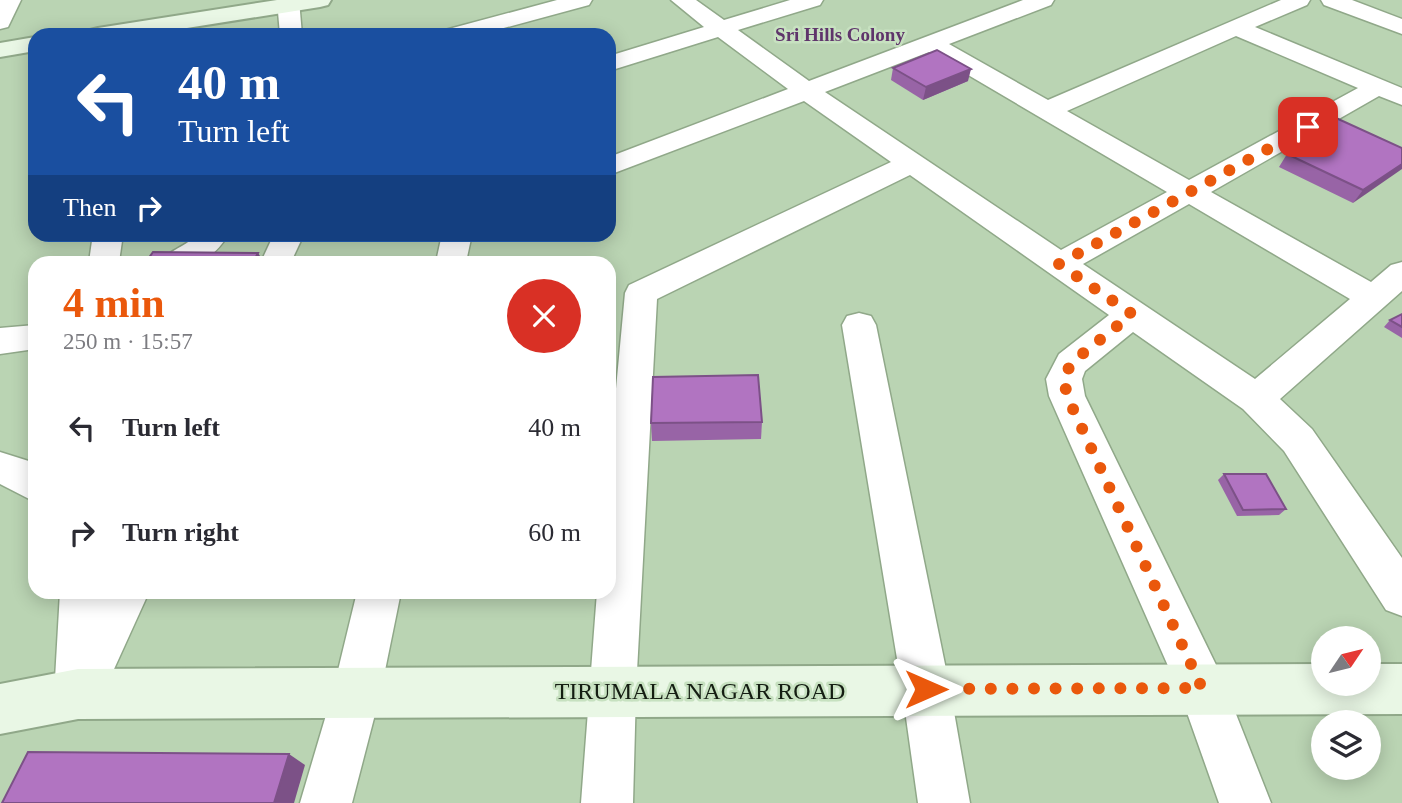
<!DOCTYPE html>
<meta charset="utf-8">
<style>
:root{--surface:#fff;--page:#f7f7f7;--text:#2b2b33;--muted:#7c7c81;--accent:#ea580c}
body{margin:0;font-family:"Times New Roman",serif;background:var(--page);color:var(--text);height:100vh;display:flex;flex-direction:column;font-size:26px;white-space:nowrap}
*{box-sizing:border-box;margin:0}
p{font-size:23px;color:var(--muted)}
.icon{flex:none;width:38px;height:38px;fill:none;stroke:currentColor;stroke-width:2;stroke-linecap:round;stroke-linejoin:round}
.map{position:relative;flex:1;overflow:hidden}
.side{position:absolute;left:28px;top:256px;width:588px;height:343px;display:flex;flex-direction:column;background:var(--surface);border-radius:21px;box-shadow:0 4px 18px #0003}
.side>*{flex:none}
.top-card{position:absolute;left:28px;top:28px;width:588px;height:214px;border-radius:21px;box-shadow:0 4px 18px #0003;background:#1a4fa0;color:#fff;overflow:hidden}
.needle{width:46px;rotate:55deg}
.fabs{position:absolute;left:1311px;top:626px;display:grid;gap:14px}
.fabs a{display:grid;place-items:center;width:70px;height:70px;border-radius:50%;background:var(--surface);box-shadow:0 4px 18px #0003;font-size:35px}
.pin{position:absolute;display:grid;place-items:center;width:60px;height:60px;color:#fff;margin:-30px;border-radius:14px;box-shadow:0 4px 10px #0006}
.me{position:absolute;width:77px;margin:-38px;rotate:90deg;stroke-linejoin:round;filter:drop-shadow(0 0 5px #0008)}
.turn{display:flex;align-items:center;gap:24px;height:147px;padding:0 35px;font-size:32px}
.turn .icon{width:91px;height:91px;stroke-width:2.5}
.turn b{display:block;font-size:49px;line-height:60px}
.then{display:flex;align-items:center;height:66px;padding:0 35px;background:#0003;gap:14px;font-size:26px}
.round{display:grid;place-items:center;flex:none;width:74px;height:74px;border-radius:37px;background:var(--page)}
.overview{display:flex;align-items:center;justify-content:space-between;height:119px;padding:0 35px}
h1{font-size:42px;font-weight:600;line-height:52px;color:var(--accent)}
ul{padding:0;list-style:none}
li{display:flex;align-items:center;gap:21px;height:105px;padding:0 35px}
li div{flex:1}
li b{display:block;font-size:26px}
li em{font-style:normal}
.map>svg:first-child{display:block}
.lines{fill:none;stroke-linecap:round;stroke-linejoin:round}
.street-casing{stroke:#90a889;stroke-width:3}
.secondary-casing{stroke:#90a889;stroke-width:4}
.street{fill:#fff;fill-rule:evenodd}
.secondary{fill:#e9f7e5;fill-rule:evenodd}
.wall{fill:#9864a6}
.shaded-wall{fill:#7c5187}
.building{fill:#b174c1;stroke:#7c5187;stroke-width:2}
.route{stroke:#ea580c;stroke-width:12;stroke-dasharray:0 21.6}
.labels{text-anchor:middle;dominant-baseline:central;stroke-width:5;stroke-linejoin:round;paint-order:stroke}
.far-neighbourhood-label{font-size:19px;font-weight:bold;fill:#5f356b;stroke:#c7e1c0}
.near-street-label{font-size:24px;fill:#141d12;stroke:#c7e1c0}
</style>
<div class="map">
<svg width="1402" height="803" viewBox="0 0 1402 803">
<rect width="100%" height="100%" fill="#bad4b3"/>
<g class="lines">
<defs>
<g id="street">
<path d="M0,0h21l-13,27 -8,2z"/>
<path d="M277,0h22l3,35h-22z"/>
<path d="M557,0h35l-3,5 -111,30h-36l3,-5z"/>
<path d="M671,0h25l28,20 66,-20h33l-3,5 -82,25 71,51 214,-81h31l-3,5 -102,39 99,56 233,-100h29l-3,5 -52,22 147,61v17l-23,-9 -168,96 160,90 20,-17 11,-3v29l-122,108 32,30 90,129v58l-16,-6 -102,-159 -41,-42 -110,-77 -48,39 -3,8 3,17 134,275 52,132h-52l-39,-110 -131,-297 -3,-17 13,-25 50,-39 -199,-140 -253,124 -21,391 -3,113h-52l16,-211h12v-129l16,-170 4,-8 262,-123 -87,-61 -195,74v-18l179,-68 -70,-52 -109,34v-15l95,-29zM1236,36l122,52 -169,92 -122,-69zM929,52l238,140 -106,58 -236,-158zM1189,204l161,95 -95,80 -172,-115z"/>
<path d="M1321,0h31l50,19v15l-78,-29z"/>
<path d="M93,234h30l-4,28h-30z"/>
<path d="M197,234h32c-21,32 -33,28 -67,28 7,-13 25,-15 35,-28z"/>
<path d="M274,234h30l-13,28h-30z"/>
<path d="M442,234h30l-6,28h-30z"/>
<path d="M859,313l12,3 5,9 74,364 20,114h-52l-16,-114 -60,-364 5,-9z"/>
<path d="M35,325v24l-35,5v-26z"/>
<path d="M0,452l35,11v39l-35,-18z"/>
<path d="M60,592h89l-54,119 -17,7 -17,-7 -7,-17 4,-9 -3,-6z"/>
<path d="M357,592h44l-21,103 -28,108h-52l32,-108z"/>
</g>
<g id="secondary">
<path d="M277,0h54l-3,5 -8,2 -177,28h-57l4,-5 8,-2z"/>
<path d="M35,37v14l-35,6v-14z"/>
<path d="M1323,664v20h45v-20h34v50l-1324,5 -78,15v-50l78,-15z"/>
</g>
</defs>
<use href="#street" class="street-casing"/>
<use href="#secondary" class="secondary-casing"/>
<use href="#street" class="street"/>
<use href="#secondary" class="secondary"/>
</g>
<g class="wall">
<path d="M893,68l75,13 -45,19 -32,-20z"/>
<path d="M1308,135l94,13 -49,55 -74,-36 8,-13 15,-10z"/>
<path d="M1402,314v24l-18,-11 6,-7z"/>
<path d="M762,422l-1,17 -109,2 -1,-18z"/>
<path d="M1224,474l62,35 -7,6 -42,1 -19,-36z"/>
</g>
<g class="shaded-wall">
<path d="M971,69l-3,12 -45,19 3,-13z"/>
<path d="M1402,164v5l-49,34 10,-13z"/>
<path d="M258,253l6,9h-11z"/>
<path d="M289,754l16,11 -11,38h-20z"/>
</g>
<g class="building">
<path d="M937,50l34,19 -45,18 -33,-19z"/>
<path d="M1336,118l66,30v16l-39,26 -76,-36 26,-17 -5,-2z"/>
<path d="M153,252l105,1 -5,9h-107z"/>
<path d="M1402,314v13l-12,-7z"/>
<path d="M758,375l4,47 -111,1 2,-46z"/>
<path d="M1224,474h42l20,35 -43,1z"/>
<path d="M28,752l261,2 -15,49h-272z"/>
</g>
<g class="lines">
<path class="route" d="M926,689l276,-1 -135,-292 -3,-17 7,-16 61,-49 -73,-50 249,-137"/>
</g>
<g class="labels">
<g class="far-neighbourhood-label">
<text x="840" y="34">Sri Hills Colony</text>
</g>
<g class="near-street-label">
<text x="700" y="691">TIRUMALA NAGAR ROAD</text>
</g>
</g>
</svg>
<div class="fabs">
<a><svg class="needle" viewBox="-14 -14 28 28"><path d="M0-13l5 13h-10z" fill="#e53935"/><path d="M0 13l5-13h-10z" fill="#7c7c81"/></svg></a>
<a><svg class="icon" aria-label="layers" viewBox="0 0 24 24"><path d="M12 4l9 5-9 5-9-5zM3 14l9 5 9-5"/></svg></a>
</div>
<div class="pin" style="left:1308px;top:127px;background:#d93025"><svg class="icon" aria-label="arrive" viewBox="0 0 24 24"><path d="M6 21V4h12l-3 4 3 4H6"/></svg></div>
<svg class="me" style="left:926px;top:689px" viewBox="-20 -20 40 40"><path d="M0-17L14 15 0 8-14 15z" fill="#ea580c" stroke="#fff" stroke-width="4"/></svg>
<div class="top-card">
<div class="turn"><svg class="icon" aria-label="left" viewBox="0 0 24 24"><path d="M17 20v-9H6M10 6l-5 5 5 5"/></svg><div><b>40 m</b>Turn left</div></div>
<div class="then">Then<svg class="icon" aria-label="right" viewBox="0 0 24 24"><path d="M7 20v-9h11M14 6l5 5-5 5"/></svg></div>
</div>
<section class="side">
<div class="overview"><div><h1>4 min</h1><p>250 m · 15:57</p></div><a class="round" style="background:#d93025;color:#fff"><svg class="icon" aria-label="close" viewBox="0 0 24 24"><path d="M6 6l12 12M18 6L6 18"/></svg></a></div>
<ul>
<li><svg class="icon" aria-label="left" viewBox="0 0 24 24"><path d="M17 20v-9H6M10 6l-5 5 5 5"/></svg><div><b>Turn left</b></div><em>40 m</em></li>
<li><svg class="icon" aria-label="right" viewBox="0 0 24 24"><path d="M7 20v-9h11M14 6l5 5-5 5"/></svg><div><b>Turn right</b></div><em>60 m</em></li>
</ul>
</section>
</div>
